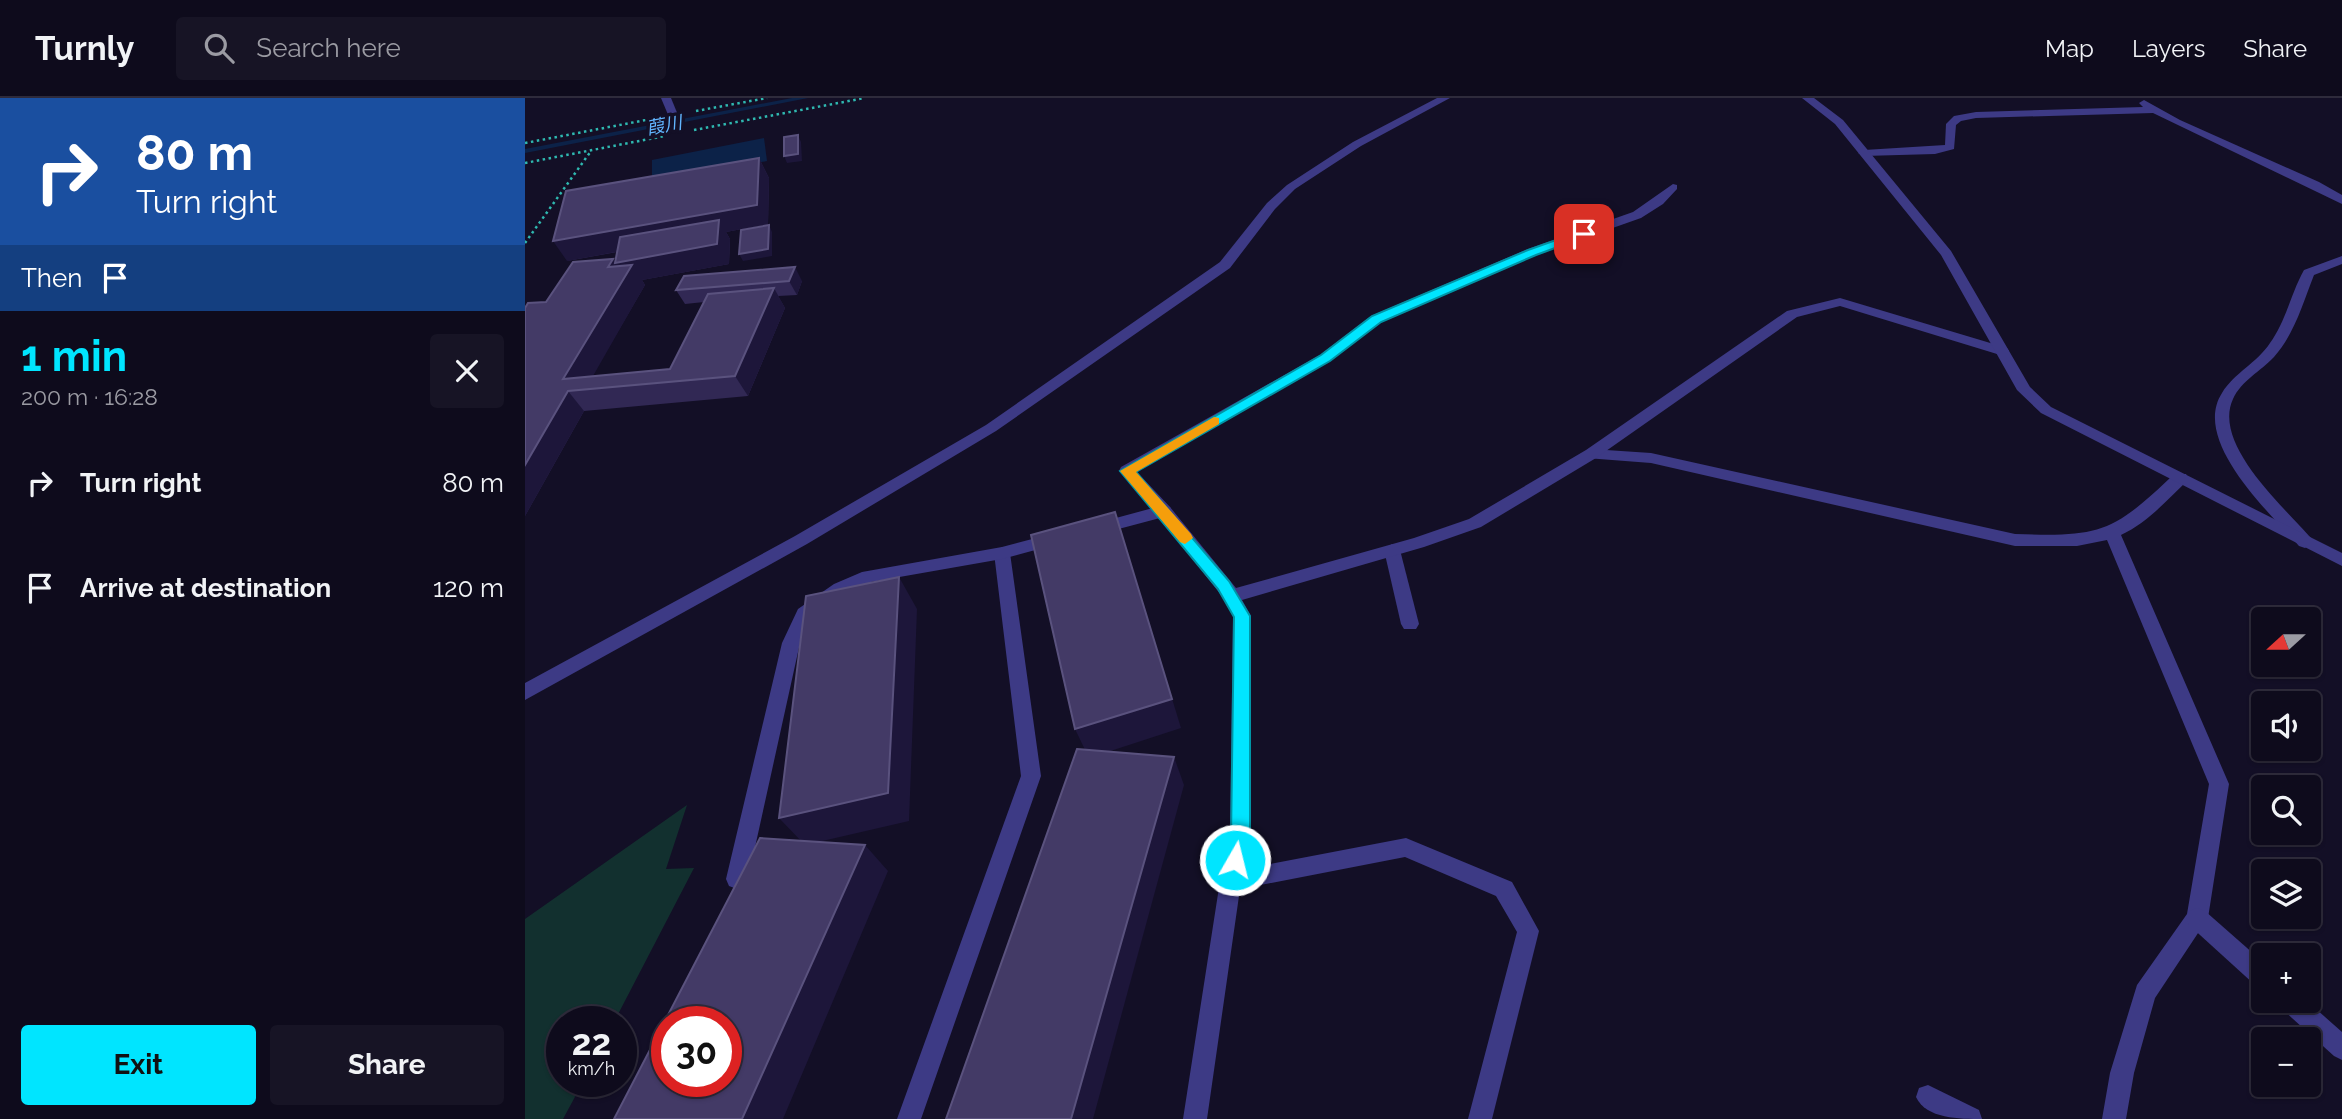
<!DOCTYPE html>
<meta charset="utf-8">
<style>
:root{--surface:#0e0b1c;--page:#171425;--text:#f1f3f6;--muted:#9b9ba3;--line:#2e2b3b;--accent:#00e5ff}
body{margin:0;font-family:Raleway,"Noto Sans JP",sans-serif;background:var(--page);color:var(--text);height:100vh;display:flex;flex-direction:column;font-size:26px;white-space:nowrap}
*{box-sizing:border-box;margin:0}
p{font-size:23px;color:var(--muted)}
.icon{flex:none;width:38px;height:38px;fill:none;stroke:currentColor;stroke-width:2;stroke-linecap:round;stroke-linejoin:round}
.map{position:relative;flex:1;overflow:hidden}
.details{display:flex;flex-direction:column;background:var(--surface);width:525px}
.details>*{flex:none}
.top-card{background:#1a4fa0;color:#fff;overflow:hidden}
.needle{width:46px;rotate:249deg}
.tools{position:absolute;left:1726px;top:509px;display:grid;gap:14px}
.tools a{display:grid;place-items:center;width:70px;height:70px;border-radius:7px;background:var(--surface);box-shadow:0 2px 5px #0004,0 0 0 2px var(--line);font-size:35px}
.speed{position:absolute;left:21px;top:908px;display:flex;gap:14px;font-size:35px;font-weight:700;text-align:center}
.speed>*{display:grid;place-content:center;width:91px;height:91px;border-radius:50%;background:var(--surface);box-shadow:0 2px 5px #0004,0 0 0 2px var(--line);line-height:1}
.speed small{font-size:18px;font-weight:400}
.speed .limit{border:10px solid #d22;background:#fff;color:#111}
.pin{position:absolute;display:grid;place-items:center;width:60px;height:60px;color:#fff;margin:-30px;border-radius:14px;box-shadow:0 4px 10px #0006}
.me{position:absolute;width:77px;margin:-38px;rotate:8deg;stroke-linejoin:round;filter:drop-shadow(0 0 5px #0008)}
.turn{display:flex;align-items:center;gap:24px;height:147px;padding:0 21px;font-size:32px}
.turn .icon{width:91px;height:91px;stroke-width:2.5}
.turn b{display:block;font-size:49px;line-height:60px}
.then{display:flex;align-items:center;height:66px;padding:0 21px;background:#0003;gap:14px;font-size:26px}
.round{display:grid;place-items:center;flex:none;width:74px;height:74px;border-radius:7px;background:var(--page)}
.headline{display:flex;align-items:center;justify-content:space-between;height:119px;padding:0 21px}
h1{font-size:42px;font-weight:700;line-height:52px;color:var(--accent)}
.action{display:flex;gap:14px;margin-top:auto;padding:14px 21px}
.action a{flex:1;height:80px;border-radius:7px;background:var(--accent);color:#111;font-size:28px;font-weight:700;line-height:80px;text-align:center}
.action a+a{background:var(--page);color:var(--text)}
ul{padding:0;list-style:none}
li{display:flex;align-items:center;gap:21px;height:105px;padding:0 21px}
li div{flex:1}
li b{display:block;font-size:26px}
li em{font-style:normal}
header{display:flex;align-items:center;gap:42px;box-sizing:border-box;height:98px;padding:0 35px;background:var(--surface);border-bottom:2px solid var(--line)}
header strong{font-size:33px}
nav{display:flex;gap:38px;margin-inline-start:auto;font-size:24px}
.search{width:490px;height:63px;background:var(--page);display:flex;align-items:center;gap:18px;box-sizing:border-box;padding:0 24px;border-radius:7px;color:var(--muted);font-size:26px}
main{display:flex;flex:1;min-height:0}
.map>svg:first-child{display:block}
.green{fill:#12302f}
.water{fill:#0c2248}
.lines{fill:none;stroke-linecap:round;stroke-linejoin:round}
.stream{fill:#0c2248;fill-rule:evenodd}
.path{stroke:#2fb8b0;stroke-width:2.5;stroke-dasharray:2.5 3.5;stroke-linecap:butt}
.service{fill:#3d3a85;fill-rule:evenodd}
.minor{fill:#3d3a85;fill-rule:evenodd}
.tertiary{fill:#3d3a85;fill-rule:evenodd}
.wall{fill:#312854}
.shaded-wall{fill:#1d163a}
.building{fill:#433a66;stroke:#5a527e;stroke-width:2;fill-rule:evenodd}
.route{fill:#00e5ff;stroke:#0095a6;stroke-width:2}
.slow{fill:#f59e0b}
.labels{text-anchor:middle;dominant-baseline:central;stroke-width:7;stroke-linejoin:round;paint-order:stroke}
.far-water-label{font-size:18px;font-style:italic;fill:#62b6ff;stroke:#130f26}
</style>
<header>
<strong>Turnly</strong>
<div class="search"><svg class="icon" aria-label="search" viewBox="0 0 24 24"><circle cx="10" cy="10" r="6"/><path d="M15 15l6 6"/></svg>Search here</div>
<nav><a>Map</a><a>Layers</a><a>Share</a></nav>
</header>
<main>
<section class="details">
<div class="top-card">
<div class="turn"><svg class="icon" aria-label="right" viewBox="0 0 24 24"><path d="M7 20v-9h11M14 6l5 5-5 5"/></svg><div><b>80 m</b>Turn right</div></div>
<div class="then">Then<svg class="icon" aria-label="arrive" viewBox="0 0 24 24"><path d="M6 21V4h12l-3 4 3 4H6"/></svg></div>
</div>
<div class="headline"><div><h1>1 min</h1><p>200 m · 16:28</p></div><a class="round"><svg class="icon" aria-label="close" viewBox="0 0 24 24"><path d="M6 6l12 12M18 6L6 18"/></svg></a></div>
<ul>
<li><svg class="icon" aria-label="right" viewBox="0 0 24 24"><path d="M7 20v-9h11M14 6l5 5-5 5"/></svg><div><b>Turn right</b></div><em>80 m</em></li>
<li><svg class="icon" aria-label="arrive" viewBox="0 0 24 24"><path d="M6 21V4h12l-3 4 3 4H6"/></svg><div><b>Arrive at destination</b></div><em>120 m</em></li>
</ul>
<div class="action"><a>Exit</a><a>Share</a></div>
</section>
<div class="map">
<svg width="1817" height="1021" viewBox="0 0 1817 1021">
<rect width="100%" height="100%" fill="#130f26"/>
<path class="green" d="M162,707l-21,64 28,-1 -80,154h-52v60h21l-20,37h-38v-200z"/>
<path class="water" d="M239,40l3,23 -115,23v-24z"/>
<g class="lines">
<path class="stream" d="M267,0h16l-283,55v-4z"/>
<g class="path">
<path d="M171,13l71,-13"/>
<path d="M169,32l171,-32"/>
<path d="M0,45l121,-23"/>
<path d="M0,65l140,-27"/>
<path d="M0,145l66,-92"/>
</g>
<g class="service">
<path d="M1148,86l4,1v4l-14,15 -22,14 -105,37 -155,67 -51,39 -193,111 33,35 2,4 -2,4h-12l-39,-44 2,-4 199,-112 51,-39 157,-67 105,-37z"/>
<path d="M1066,351l60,4 364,81c85,3 98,-1 159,-60h12l2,4 -2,4c-20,19 -39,41 -65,53l108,249 -21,134 -53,80 -21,75 -8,46h-24l8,-46 27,-88 50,-71 22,-130 -102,-244 -30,6h-62l-364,-83 -65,-5 -3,-4z"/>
<path d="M867,446l8,6 19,74 -3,5h-12l-3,-5 -17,-74z"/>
<path d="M477,449l8,6 31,223 -120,343h-24l124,-343 -27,-223z"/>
</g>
<g class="minor">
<path d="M136,0h10l7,17 -1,2h-8z"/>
<path d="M912,0h13l-89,48 -66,43 -20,20 -45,59 -234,163 -189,113 -282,156v-17l270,-147 191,-111 234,-163 47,-59 20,-18 66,-43z"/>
<path d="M1619,2l36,20 139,62 23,13v9l-189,-91 -177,5 -15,3 -5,4 -2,24 -19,5 -71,2 -6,-3 6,-3 81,-5 1,-21 8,-8 22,-4 167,-5 -4,-4z"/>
<path d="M1817,158v8l-28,11c-11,28 -20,60 -40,82 -13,14 -33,24 -41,42 -21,45 51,108 78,139l2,4 -8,6 -6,-2c-29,-33 -108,-105 -77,-153 12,-20 35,-30 48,-50 16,-22 21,-50 34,-73z"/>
<path d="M1315,200l167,50 2,3 -2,3h-10l-157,-48 -43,11 -201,141 -115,69 -57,20 -182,53 9,16 -1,224 -6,29 162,-31 106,44 27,49 -47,188h-24l49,-187 -21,-36 -91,-39 -165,32 -33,230h-24l37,-238 10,-41 3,-224 -8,-16 -65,-82 -64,17 -6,-2 -2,-4 2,-4 74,-20 6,2 66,81 178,-50 55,-19 117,-69 201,-139z"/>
<path d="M530,435l8,6 -2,4 -59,16 -131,23 -25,12 -35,24 -11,25 -52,236 -3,7 -8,3 -8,-3 -3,-7 56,-236 16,-34 36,-25 28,-12 140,-25z"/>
<path d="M1672,810l8,3 58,51v26l-8,-3 -66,-60 -3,-7 3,-7z"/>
<path d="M1754,903h28l35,31v28l-8,-4 -52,-47z"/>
<path d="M1403,987l51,25 3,9c-22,0 -56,0 -66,-22l3,-9z"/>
</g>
<path class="tertiary" d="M1277,0h12l29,22 108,131 79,136 21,20 291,146v13l-301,-153 -24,-23 -76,-135 -106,-131z"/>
</g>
<path class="wall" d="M234,60l10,20 -1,46 -42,8 4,7 -1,25 -87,16 3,5 -53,91 78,-7 34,-67 -19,2 -9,-14 8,-14 118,5 -5,14 -19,1 7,12 -37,88 -164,15 -59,105 21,-214 67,-43 2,4 2,-11 -50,9z"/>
<g class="shaded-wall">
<path d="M273,37l3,7 1,19 -15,2 -3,-7z"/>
<path d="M234,60l10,20 -1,46 -42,8 4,7 -1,25 -87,16 3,5 -60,105 -22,-11 45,-112 5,-8 2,4 103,-30 -151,28 -14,-20z"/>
<path d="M244,127l3,7v24l-29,5 -4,-7z"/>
<path d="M270,169l7,14 -5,14 -8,-14z"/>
<path d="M249,190l11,20 -37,88 -13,-20z"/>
<path d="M43,293l16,20 -59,105v-51z"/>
<path d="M590,414l66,216 -92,30 -14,-29z"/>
<path d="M374,479l18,32 -8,212 -104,24 -26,-27z"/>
<path d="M649,659l10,28 -91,334h-22z"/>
<path d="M340,747l23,26 -105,248h-41z"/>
</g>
<g class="building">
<path d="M273,37v19l-14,2v-19z"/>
<path d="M234,60l-2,47 -204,36 13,-50z"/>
<path d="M194,122l-2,24 -102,19 5,-26z"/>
<path d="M244,127l-1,24 -29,5 2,-24z"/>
<path d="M88,161l-5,8 24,-2 -69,114 107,-10 38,-75 66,-6 -39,88 -167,15 -43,74v-157l3,-5 18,-1 27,-40z"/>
<path d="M270,169l-6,14 -113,9 8,-14z"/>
<path d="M590,414l57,187 -97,30 -44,-194z"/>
<path d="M374,479l-11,216 -109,25 27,-222z"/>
<path d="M552,651l97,8 -103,362h-125z"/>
<path d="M235,740l105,7 -123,274h-128zM142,924h59v60h-59z"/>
</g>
<path class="route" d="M1059,132l6,4 -2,2 -52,19 -155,67 -51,39 -194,111 93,109 21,35v224l-8,27 -7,2 -6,-2 -3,-7 5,-20 3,-223 -16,-28 -98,-118 201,-116 51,-39 156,-66z"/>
<path class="slow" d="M689,319l5,1v6l-83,48 55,62 2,4 -8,6 -5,-2 -60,-71z"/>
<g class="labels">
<g class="far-water-label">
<text transform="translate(139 27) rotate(-11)">葭川</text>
</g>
</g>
</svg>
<div class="tools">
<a><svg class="needle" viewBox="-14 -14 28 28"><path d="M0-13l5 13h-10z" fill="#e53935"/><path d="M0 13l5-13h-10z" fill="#9b9ba3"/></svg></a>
<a><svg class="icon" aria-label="sound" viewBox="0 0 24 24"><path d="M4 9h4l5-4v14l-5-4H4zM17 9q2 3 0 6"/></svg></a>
<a><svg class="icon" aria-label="search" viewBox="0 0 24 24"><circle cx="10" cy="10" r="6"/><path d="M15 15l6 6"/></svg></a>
<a><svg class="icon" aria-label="layers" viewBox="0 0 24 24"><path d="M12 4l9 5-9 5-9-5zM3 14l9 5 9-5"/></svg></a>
<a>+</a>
<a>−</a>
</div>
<div class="speed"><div>22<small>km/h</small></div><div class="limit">30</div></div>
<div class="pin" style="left:1059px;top:136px;background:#d93025"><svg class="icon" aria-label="arrive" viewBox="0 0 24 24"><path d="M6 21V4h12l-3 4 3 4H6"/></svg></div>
<svg class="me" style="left:710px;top:762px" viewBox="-20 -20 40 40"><circle r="17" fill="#00e5ff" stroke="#fff" stroke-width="3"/><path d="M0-11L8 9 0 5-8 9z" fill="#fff"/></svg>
</div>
</main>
